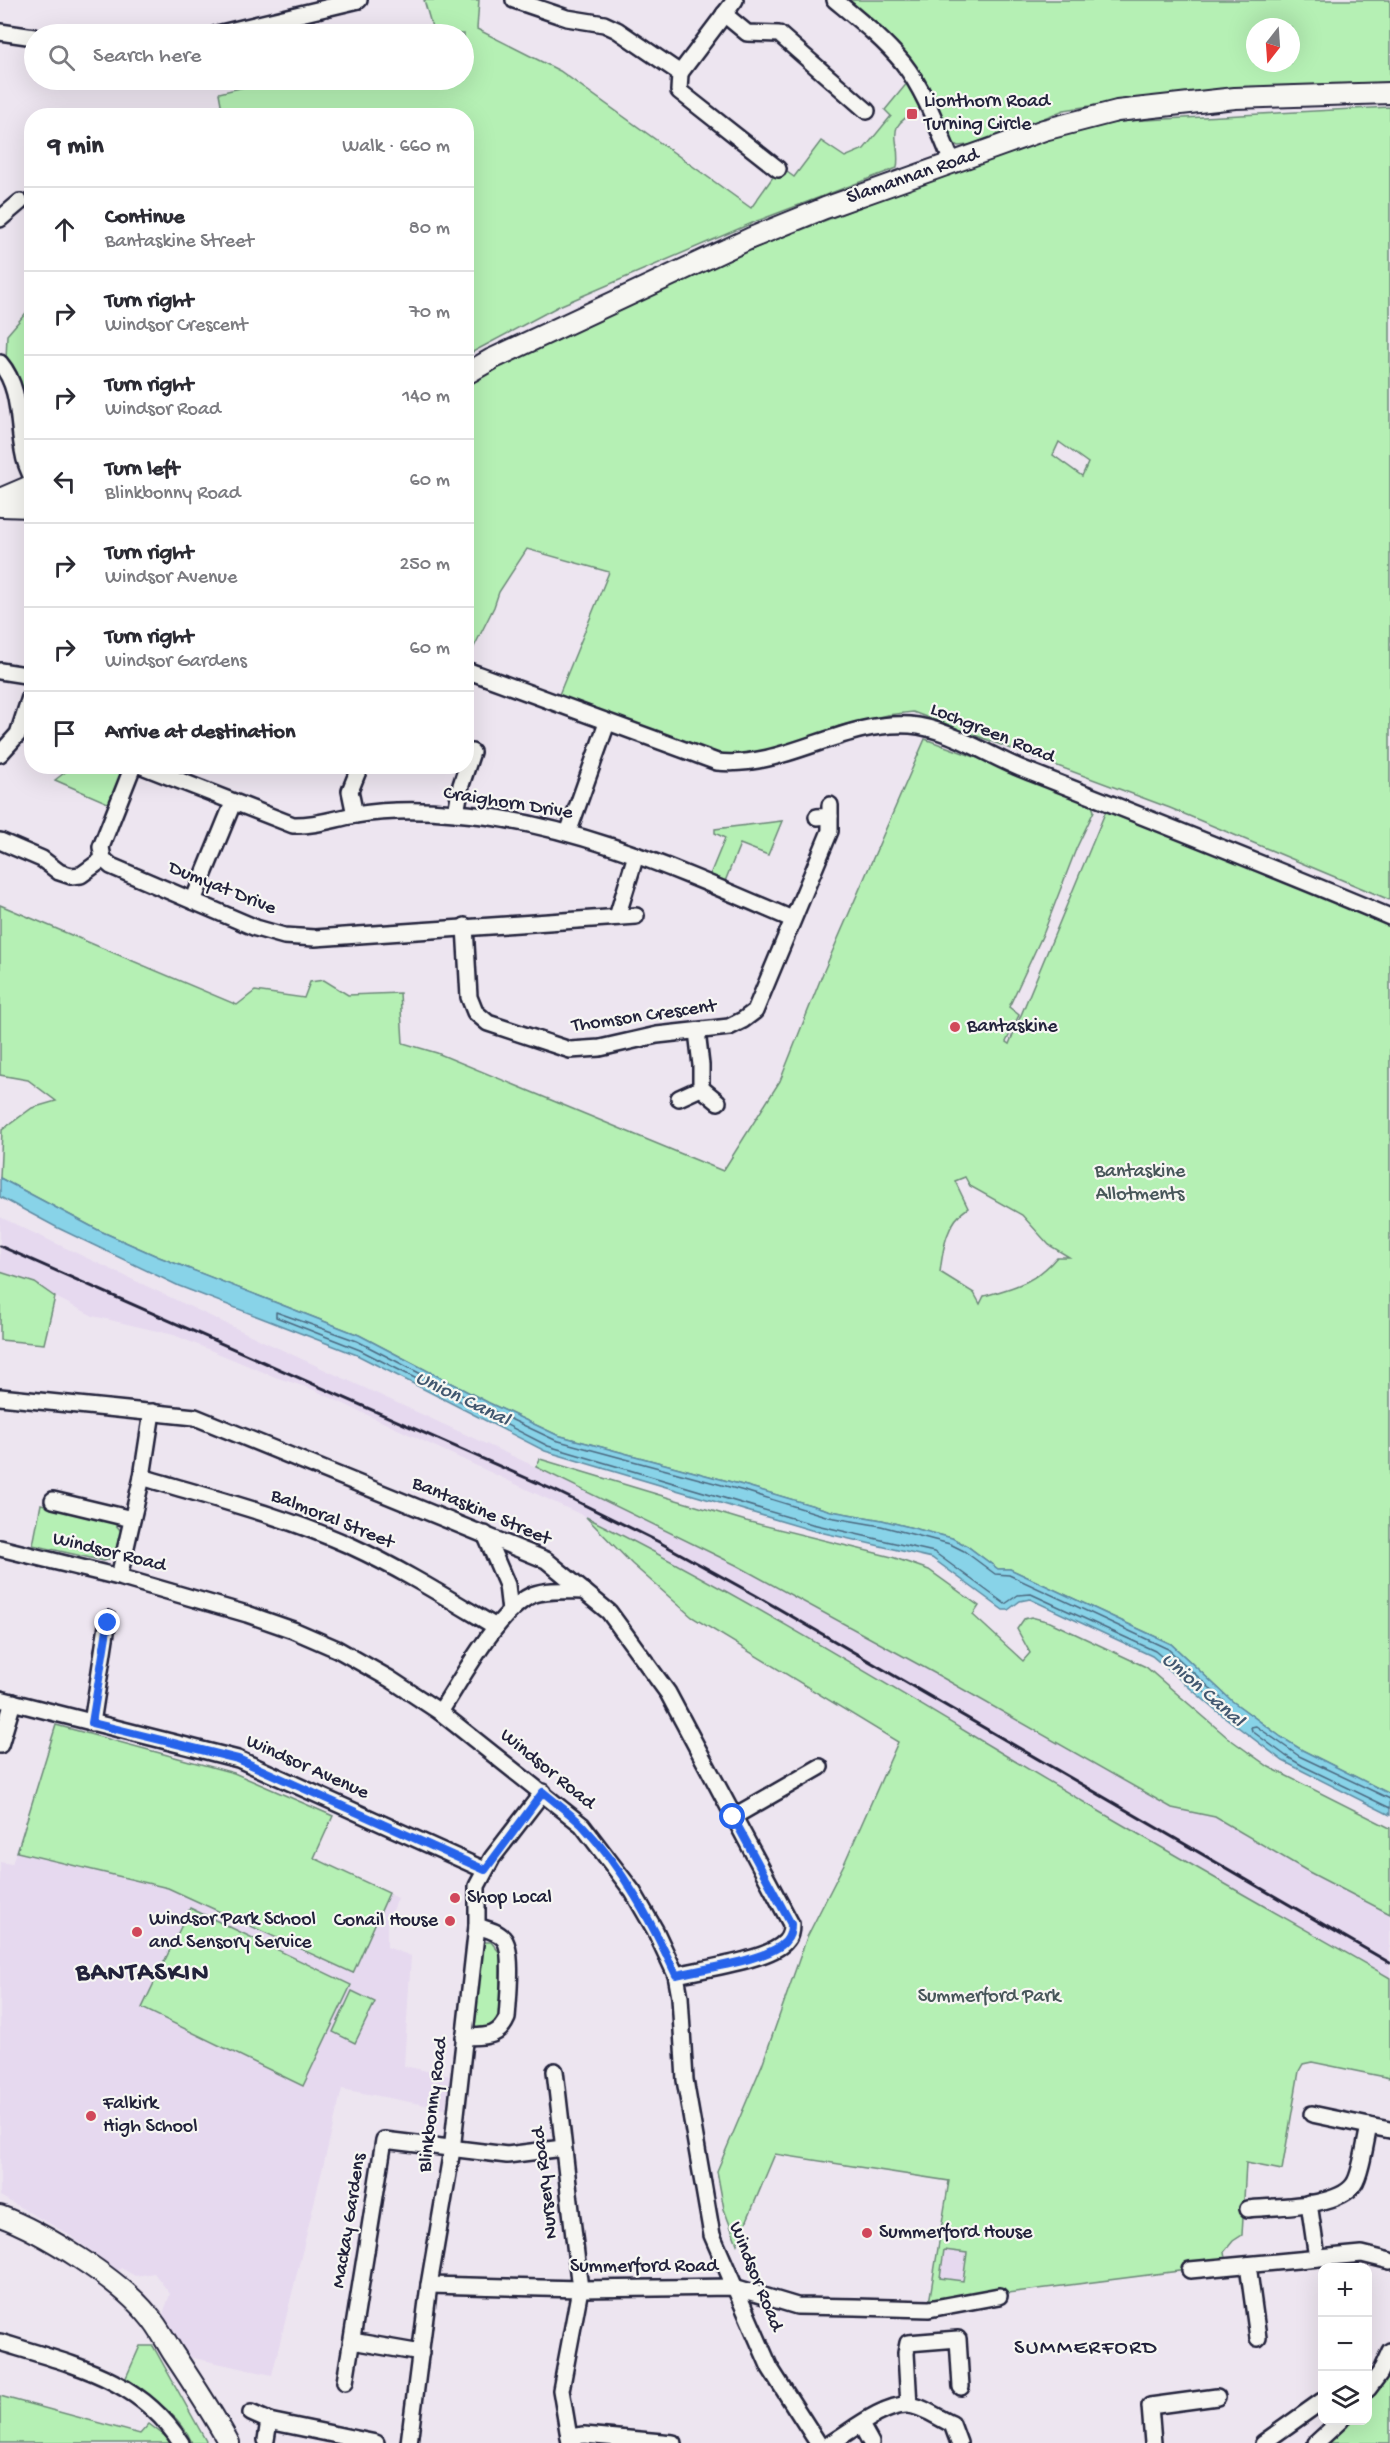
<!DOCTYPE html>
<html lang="en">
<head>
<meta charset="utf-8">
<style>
  :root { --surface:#fff; --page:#f2f2f3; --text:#2b2b33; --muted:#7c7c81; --line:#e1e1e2 }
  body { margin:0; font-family:"Gochi Hand",sans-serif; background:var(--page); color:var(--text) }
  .controls { position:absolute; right:18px; bottom:18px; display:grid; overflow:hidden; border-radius:12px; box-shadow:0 6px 24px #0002 }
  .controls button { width:54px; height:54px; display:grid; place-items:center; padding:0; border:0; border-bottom:2px solid var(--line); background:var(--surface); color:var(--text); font:30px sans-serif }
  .compass { position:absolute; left:1246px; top:18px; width:54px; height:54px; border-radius:50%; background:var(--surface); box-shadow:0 6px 24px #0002; rotate:197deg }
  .stop { position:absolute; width:18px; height:18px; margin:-14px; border:4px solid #2563eb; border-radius:50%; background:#fff }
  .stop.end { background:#2563eb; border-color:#fff; box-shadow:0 2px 6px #0008 }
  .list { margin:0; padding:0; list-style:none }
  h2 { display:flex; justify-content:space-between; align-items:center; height:78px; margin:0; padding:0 24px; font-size:26px }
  h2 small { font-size:20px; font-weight:400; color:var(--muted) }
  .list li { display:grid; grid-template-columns:39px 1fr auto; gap:18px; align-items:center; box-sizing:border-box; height:84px; padding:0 24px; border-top:2px solid var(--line) }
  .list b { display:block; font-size:22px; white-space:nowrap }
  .list p { margin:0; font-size:20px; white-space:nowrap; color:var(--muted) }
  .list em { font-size:20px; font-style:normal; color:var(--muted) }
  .icon { flex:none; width:33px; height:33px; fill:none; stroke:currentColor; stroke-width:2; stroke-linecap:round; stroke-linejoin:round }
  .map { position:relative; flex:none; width:1390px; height:2443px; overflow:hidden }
  .search { position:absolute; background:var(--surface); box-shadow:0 6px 24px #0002; left:24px; top:24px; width:450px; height:66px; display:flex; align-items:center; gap:15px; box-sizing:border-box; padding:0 21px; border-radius:33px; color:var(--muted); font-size:22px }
  .panel { position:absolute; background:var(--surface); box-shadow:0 6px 24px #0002; left:24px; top:108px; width:450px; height:666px; border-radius:24px }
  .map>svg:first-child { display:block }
</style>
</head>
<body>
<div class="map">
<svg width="1390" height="2443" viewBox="0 0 1390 2443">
  <rect width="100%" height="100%" fill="#ede5f0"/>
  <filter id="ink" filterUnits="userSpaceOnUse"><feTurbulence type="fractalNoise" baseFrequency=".0167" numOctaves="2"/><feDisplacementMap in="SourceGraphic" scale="12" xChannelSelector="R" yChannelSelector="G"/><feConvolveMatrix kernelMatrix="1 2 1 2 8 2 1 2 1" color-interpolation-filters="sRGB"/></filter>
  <g filter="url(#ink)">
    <g fill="#e6d9ef">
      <path d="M0 1217 267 1343 536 1467 736 1565 936 1674 1172 1808 1215 1817 1309 1872 1390 1914V2039L1359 2010 692 1617 632 1564 586 1517 312 1389 275 1377 174 1335 93 1316 55 1297 35 1283 0 1272Z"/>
      <path d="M56 1725 234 1773 333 1816 314 1858 398 1898 387 1925V1947L411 1956 404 2066 450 2076 446 2109 342 2089 272 2375 189 2357 162 2317 170 2294 154 2273 135 2276 121 2268 118 2271 68 2234 0 2196V1862L12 1864Z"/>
      <path d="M944 2249 968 2253 963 2281 940 2278Z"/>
    </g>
    <g fill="#b5f0b4" stroke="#6c8978" stroke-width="1.5" fill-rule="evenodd">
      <path d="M424 0H479L477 29 560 71 751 208 780 167 794 177 821 141 845 157 864 149 891 116 885 110 908 82 920 105 918 111C881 128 902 138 897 168L757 221 559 306 467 355 466 248 470 181 467 180 466 116 223 115 219 93 274 80H464V34H434Z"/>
      <path d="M846 0H1390V85L1148 97 1064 110 979 144 958 146 951 141 940 113 915 65 872 21ZM1255 27H1291V63H1255Z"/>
      <path d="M1390 107V900L1170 808 913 712 887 715 839 726 793 746 762 756 718 757 558 697 609 572 527 549 499 592 494 607 467 661 466 385 503 363 735 256 1020 144 1083 128 1127 121ZM1059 442 1088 463 1082 476 1053 455Z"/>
      <path d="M31 307V456L6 361 7 335Z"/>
      <path d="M925 739 1049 784 1091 803 1094 811 1076 849 1044 932 1009 1007 1019 1015 1006 1042 1009 1044 1105 813 1115 808 1390 921V1794L1302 1750 1281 1737 1232 1701 1171 1644 1010 1569H998L967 1546 952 1538 882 1520 831 1511 750 1487 557 1435 489 1403 359 1335 159 1257 98 1230 0 1178 2 1130 32 1108 56 1101 28 1080 0 1075V905L237 1005 255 991 304 998 310 982 324 980 348 995 400 993 403 1043 437 1053 723 1171 780 1081 823 973ZM965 1177 970 1186 1022 1215 1049 1245 1069 1257H1057C1035 1283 1015 1287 984 1296L980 1304 974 1293 940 1272C943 1249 946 1222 968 1208L955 1181Z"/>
      <path d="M72 767H124L110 804 55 780Z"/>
      <path d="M782 821 768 855 740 844 724 884 709 877 725 838 715 833V829Z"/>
      <path d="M0 1272 35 1283 55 1297 44 1344 0 1340Z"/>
      <path d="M540 1459 746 1521 892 1557 929 1570 979 1606 973 1615 1023 1661 1030 1653 1017 1629 1024 1619 1031 1617 1050 1622 1146 1667 1227 1737 1269 1767 1390 1828V1914L1309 1872 1215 1817 1172 1808 936 1674 736 1565 536 1467Z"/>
      <path d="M41 1504 114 1523 121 1531C117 1543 117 1558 104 1561L33 1545Z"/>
      <path d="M586 1517C758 1603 921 1706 1087 1804 1187 1863 1289 1920 1390 1978V2078L1312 2062 1303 2064 1299 2071 1282 2170 1246 2163 1242 2235 1233 2241 1224 2252 1226 2265 929 2303 949 2181 775 2154 737 2244 724 2209 717 2171 762 2065 807 1937 844 1864 898 1742 692 1617 632 1564ZM944 2250 967 2253 963 2281 940 2278Z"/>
      <path d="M56 1725 234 1773 333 1816 314 1858 389 1893 353 1973 168 1888 17 1852Z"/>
      <path d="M190 1908 351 1985 303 2086 142 2008Z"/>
      <path d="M482 1942H491L500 1953V2018L492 2030 470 2032Z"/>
      <path d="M352 1991 375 2002 355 2043 333 2032Z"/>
      <path d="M140 2346H153L207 2443H192C182 2416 149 2396 125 2380Z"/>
      <path d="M1390 2366V2443H1325L1349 2421 1368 2420V2396Z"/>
      <path d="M0 2396 140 2434 149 2424 174 2443H0Z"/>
    </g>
    <path fill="#88d3e8" stroke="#5f8ca3" stroke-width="1.5" d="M0 1178 98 1230 159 1257 359 1335 489 1403 557 1435 750 1487 831 1511 882 1520 952 1538 967 1546 998 1569H1010L1171 1644 1232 1701 1281 1737 1302 1750 1390 1794V1815L1283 1761 1218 1712 1152 1656 1030 1599 1020 1601 1008 1610H1003L932 1558 811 1530 545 1451 357 1355 179 1286 58 1228 0 1197Z"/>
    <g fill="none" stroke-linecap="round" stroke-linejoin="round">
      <g stroke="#4b6980" stroke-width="1.5">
        <path d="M276 1312 357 1341 487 1408 555 1440 748 1492 829 1517 881 1526 950 1544 964 1551 995 1574 1009 1575 1168 1649 1225 1702V1705L1221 1706 1155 1651 1031 1594 1018 1595 1005 1604 934 1552 812 1524 548 1446 360 1350 276 1317Z"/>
        <path d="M1390 1799 1299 1756 1256 1726 1251 1727 1252 1731 1286 1756 1303 1766 1390 1808"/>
      </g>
      <g stroke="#22223b" stroke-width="20">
        <g id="minor">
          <path d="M514 0 567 18 604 24 617 30 680 73"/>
          <path d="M835 0C859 20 883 39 903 63 925 91 938 129 952 162"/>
          <path d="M724 14 747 33 779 34 867 111"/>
          <path d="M0 32 34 37"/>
          <path d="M217 34 359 0"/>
          <path d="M680 73 679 91 778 169"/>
          <path d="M680 73 735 0"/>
          <path d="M0 219 20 202"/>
          <path d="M0 363C22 389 17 424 24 455 25 463 29 470 32 478"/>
          <path d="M466 670 717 762C785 769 842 720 910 725 947 728 986 754 1020 768 1144 817 1267 865 1390 917"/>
          <path d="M0 671 32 676"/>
          <path d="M0 754 18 734 32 691"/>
          <path d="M133 766 101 847 103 859 111 866 256 928 284 936 315 938 636 916"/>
          <path d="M142 766 293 825C315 826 333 819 355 815 387 810 423 810 455 813 574 822 684 873 792 919"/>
          <path d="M456 813 461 785 472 752"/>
          <path d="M355 815 350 791 360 766"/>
          <path d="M817 817 830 816V805"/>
          <path d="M568 833 607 723"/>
          <path d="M0 841 42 859 59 872 71 876 81 875 103 859"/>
          <path d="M193 901 233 803"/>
          <path d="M617 917 636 855"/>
          <path d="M465 926 469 997 475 1012 488 1023 570 1050 600 1048 657 1035 729 1027 743 1020 755 1011 830 831V816"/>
          <path d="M697 1031 701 1065V1088"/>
          <path d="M679 1098 701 1088 718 1102"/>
          <path d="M0 1397 195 1417 546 1560 609 1612 668 1693 791 1924C791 1932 790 1937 785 1942 769 1960 701 1969 676 1975"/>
          <path d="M142 1477C212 1498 284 1516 351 1546 401 1569 449 1599 496 1627"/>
          <path d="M53 1500 132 1519"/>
          <path d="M485 1534 507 1585 510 1611"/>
          <path d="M0 1548 119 1577 247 1614 293 1630 337 1649 390 1679 440 1712 582 1825 633 1892 655 1930 676 1975 680 1997 685 2080 712 2235 770 2368 818 2443"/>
          <path d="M119 1577 142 1477 152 1412"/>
          <path d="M0 1699 238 1759 485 1870"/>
          <path d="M440 1712C461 1680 498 1610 532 1595 547 1589 568 1591 584 1591"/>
          <path d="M92 1723 108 1619"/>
          <path d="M0 1745 13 1702"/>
          <path d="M733 1817 820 1767"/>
          <path d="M464 2037C484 2036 498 2039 507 2018 508 2001 514 1949 503 1938 497 1931 485 1929 477 1926"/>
          <path d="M555 2071 580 2289 561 2390 570 2443"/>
          <path d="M1312 2114 1369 2126"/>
          <path d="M1309 2203 1317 2258"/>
          <path d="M1248 2209C1274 2206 1338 2208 1354 2184 1361 2174 1366 2139 1369 2126L1390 2130"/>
          <path d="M1248 2265 1258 2338"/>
          <path d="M1190 2270 1362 2254 1390 2261"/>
          <path d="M429 2285 580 2289 734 2287 797 2306 855 2307 929 2309 999 2296"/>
          <path d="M352 2341 421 2353"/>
          <path d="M0 2342C69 2364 140 2377 181 2443"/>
          <path d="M345 2382 384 2140 507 2155 563 2148"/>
          <path d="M1368 2389 1380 2373 1390 2351"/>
          <path d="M909 2405 906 2353 908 2343 958 2339 961 2387"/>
          <path d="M251 2413 269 2421 376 2443"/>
          <path d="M861 2425 871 2443"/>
          <path d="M569 2437 584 2435 673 2443"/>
          <path d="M266 2440 269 2421"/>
          <path d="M409 2443 429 2285 452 2150 477 1926V1886L492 1858 543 1792"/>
          <path d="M831 2443C851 2431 884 2404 908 2405 923 2406 938 2418 952 2424L959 2443"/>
          <path d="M1153 2443 1150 2406 1217 2397"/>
          <path d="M1263 2443 1322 2401"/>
          <path d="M1316 2443 1341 2420"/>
        </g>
      </g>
      <g stroke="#22223b" stroke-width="24">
        <g id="major">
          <path d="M466 374 492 359 751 238 825 208 1044 130 1117 111 1235 98 1390 93"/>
          <path d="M0 499 28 487"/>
          <path d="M0 506 32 507"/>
          <path d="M0 2216C43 2232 119 2279 148 2315 158 2326 165 2340 173 2353 193 2383 212 2412 229 2443"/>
        </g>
      </g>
      <use href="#minor" stroke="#f6f6f2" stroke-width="15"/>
      <use href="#major" stroke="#f6f6f2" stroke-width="20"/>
      <path stroke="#22223b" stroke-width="3" d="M0 1246 556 1491 659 1542 755 1595 1390 1963"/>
    </g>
  </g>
  <g fill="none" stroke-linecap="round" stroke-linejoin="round" filter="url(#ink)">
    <path stroke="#2563eb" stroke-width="8" d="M108 1623 92 1723 238 1759 485 1870 543 1792C556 1803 570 1813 582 1825 623 1868 651 1921 676 1975 701 1969 769 1960 785 1942 790 1937 791 1932 791 1924L733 1817"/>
  </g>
  <g fill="#d1495b" stroke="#f6f6f2" stroke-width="2">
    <rect x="906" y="108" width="12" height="12" rx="3"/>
    <circle cx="955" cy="1027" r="6"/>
    <circle cx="455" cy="1898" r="6"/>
    <circle cx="450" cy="1921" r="6"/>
    <circle cx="137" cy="1932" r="6"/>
    <circle cx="91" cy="2116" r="6"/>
    <circle cx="867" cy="2233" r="6"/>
  </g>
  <g text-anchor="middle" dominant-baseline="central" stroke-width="4.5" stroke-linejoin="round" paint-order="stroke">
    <g font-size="20" fill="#22223b" stroke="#f6f6f2" text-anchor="start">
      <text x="924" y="102">Lionthorn Road<tspan x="924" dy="23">Turning Circle</tspan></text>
      <text x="967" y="1027">Bantaskine</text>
      <text x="467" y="1898">Shop Local</text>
      <text x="149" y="1920">Windsor Park School<tspan x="149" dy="23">and Sensory Service</tspan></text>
      <text x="438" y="1921" text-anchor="end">Conail House</text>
      <text x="103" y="2104">Falkirk<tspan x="103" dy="23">High School</tspan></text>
      <text x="879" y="2233">Summerford House</text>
    </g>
    <g font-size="20" fill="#22223b" stroke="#f6f6f2">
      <text transform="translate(913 177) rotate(-19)">Slamannan Road</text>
      <text transform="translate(992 734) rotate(22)">Lochgreen Road</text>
      <text transform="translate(508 804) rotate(9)">Craighorn Drive</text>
      <text transform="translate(222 889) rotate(22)">Dumyat Drive</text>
      <text transform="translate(644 1017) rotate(-8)">Thomson Crescent</text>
      <text transform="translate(481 1512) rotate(23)">Bantaskine Street</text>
      <text transform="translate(332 1520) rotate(22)">Balmoral Street</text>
      <text transform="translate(109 1553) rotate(14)">Windsor Road</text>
      <text transform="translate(307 1768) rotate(24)">Windsor Avenue</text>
      <text transform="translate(547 1770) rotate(39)">Windsor Road</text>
      <text transform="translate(434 2105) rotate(-83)">Blinkbonny Road</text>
      <text transform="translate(546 2183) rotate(-97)">Nursery Road</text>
      <text transform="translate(350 2221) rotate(-81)">Mackay Gardens</text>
      <text x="644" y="2267">Summerford Road</text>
      <text transform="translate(755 2277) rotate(68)">Windsor Road</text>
    </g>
    <g font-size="20" fill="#475659" stroke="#f6f6f2">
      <text x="1140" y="1172">Bantaskine<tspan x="1140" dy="23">Allotments</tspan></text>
      <text x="989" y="1997">Summerford Park</text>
    </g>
    <g font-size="21" font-style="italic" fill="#41576f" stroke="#f6f6f2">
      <text transform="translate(462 1400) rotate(26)">Union Canal</text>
      <text transform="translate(1202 1691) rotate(41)">Union Canal</text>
    </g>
    <g font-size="22" letter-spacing="1.5" fill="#22223b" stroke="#f6f6f2">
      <text x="1086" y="2349">SUMMERFORD</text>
    </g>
    <g font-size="26" font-weight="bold" letter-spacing="1.5" fill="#22223b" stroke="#f6f6f2">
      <text x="143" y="1974">BANTASKIN</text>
    </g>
  </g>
</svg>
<div class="controls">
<button>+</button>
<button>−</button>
<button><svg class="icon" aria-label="layers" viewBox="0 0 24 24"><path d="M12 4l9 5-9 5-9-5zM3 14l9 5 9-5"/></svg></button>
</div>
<svg class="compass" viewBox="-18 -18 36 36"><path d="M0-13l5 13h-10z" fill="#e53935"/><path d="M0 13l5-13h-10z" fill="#7c7c81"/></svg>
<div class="stop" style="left:733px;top:1817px"></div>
<div class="stop end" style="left:108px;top:1623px"></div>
<div class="search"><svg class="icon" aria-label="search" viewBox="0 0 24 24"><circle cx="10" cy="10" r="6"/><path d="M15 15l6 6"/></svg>Search here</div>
<section class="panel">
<h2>9 min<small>Walk · 660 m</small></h2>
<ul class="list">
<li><svg class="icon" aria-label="ahead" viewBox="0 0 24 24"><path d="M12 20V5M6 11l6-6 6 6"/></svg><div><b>Continue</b><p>Bantaskine Street</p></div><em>80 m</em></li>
<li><svg class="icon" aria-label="right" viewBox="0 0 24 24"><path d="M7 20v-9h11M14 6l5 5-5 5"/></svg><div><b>Turn right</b><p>Windsor Crescent</p></div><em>70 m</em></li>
<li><svg class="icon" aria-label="right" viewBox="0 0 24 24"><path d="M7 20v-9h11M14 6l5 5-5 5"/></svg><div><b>Turn right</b><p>Windsor Road</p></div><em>140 m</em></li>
<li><svg class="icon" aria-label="left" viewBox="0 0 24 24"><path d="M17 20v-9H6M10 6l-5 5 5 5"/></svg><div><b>Turn left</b><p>Blinkbonny Road</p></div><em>60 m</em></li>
<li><svg class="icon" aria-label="right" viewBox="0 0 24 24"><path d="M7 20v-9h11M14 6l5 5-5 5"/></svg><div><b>Turn right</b><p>Windsor Avenue</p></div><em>250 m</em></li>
<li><svg class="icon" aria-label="right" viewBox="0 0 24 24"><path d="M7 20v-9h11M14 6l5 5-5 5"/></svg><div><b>Turn right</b><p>Windsor Gardens</p></div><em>60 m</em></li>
<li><svg class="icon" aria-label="arrive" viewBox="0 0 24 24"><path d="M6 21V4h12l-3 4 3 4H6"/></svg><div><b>Arrive at destination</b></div></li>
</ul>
</section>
</div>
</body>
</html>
